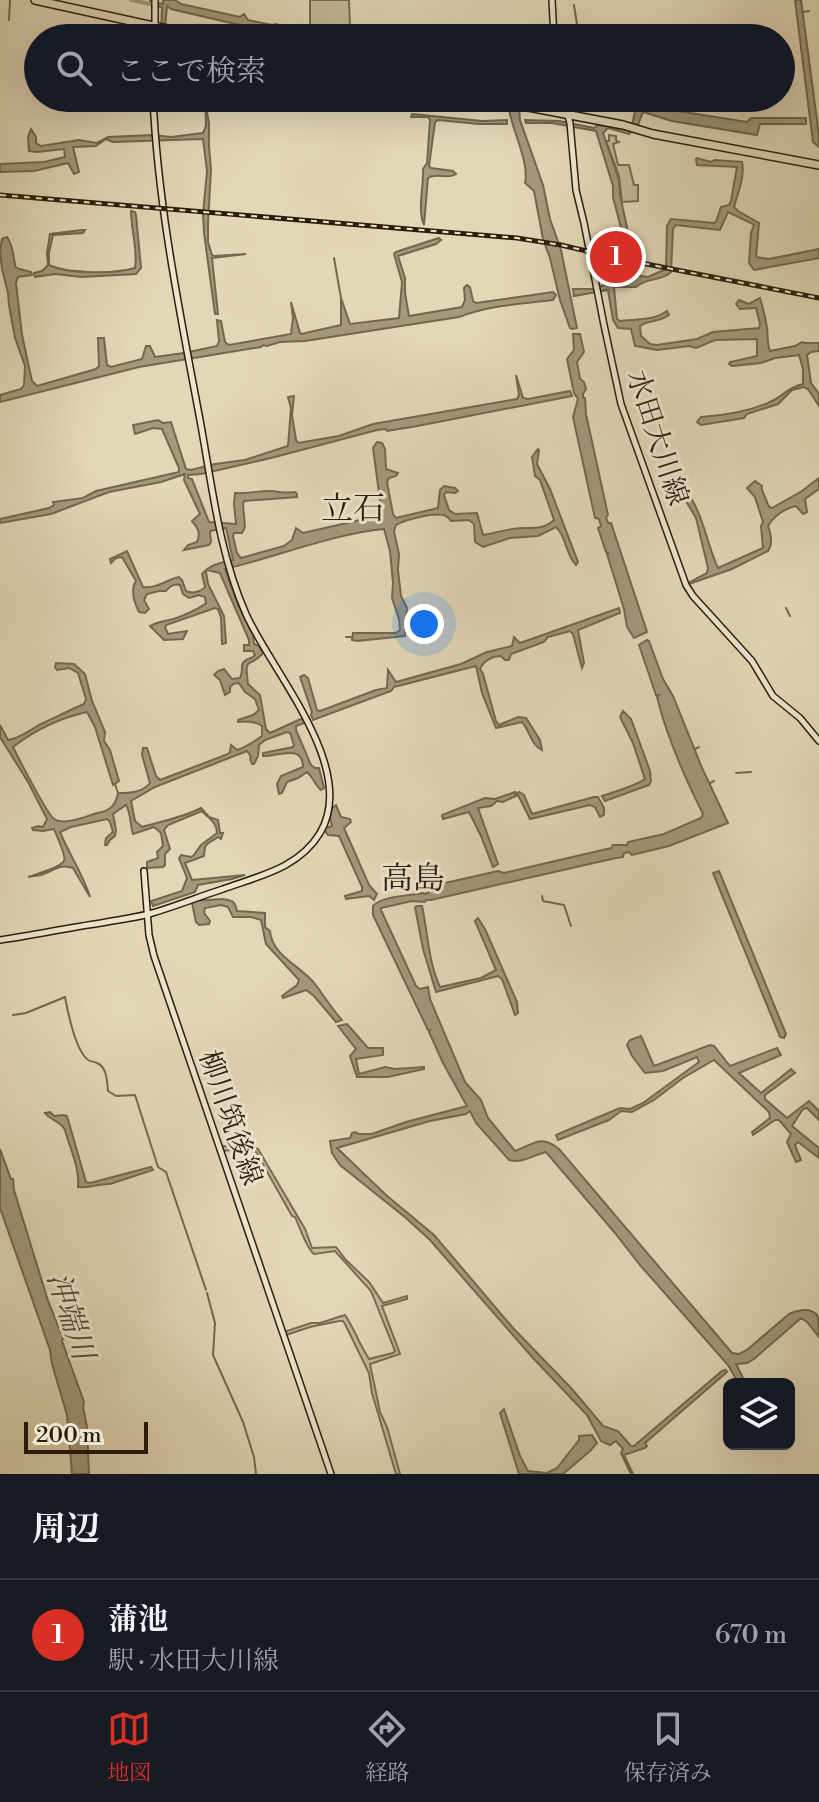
<!DOCTYPE html>
<html lang="ja">
<head>
<meta charset="utf-8">
<style>
  :root { --surface:#171b24; --page:#20242c; --text:#f1f3f6; --muted:#9ea1a6; --line:#363941; --accent:#d93025 }
  body { margin:0; font-family:"Libre Bodoni","Noto Serif JP",serif; background:var(--page); color:var(--text) }
  .controls { position:absolute; right:24px; bottom:24px; display:grid; overflow:hidden; border-radius:12px; box-shadow:0 8px 32px #0002 }
  .controls button { width:72px; height:72px; display:grid; place-items:center; padding:0; border:0; border-bottom:2px solid var(--line); background:var(--surface); color:var(--text); font:40px sans-serif }
  .scale { position:absolute; left:24px; bottom:20px; width:124px; box-sizing:border-box; padding-left:8px; border:4px solid #2c1e0b; border-top:0; font-size:22px; line-height:28px; white-space:nowrap; color:#2c1e0b; -webkit-text-stroke:6px #ece5d0; paint-order:stroke }
  .you { position:absolute; left:424px; top:624px; width:28px; height:28px; margin:-20px; border:6px solid #fff; border-radius:50%; background:#1a73e8; box-shadow:0 0 0 12px #1a73e833 }
  .badge { display:grid; place-items:center; width:52px; height:52px; border-radius:50%; background:var(--accent); color:#fff; font-size:26px; font-weight:700 }
  .pin { position:absolute; translate:-50% -50%; border:4px solid #fff; box-shadow:0 2px 8px #0006 }
  .list { margin:0; padding:0; list-style:none }
  h2 { display:flex; justify-content:space-between; align-items:center; height:104px; margin:0; padding:0 32px; font-size:34px }
  h2 small { font-size:26px; font-weight:400; color:var(--muted) }
  .list li { display:grid; grid-template-columns:52px 1fr auto; gap:24px; align-items:center; box-sizing:border-box; height:112px; padding:0 32px; border-top:2px solid var(--line) }
  .list b { display:block; font-size:30px; white-space:nowrap }
  .list p { margin:0; font-size:26px; white-space:nowrap; color:var(--muted) }
  .list em { font-size:26px; font-style:normal; color:var(--muted) }
  .icon { flex:none; width:44px; height:44px; fill:none; stroke:currentColor; stroke-width:2; stroke-linecap:round; stroke-linejoin:round }
  .map { position:relative; flex:none; width:819px; height:1474px; overflow:hidden }
  .search { position:absolute; background:var(--surface); box-shadow:0 8px 32px #0002; left:24px; right:24px; top:24px; height:88px; display:flex; align-items:center; gap:20px; box-sizing:border-box; padding:0 28px; border-radius:44px; color:var(--muted); font-size:30px }
  .sheet { height:216px; background:var(--surface) }
  nav { display:flex; justify-content:space-around; align-items:center; box-sizing:border-box; height:112px; border-top:2px solid var(--line); background:var(--surface); font-size:22px; color:var(--muted) }
  nav a { display:grid; justify-items:center; gap:4px }
  nav .on { color:var(--accent) }
  .map>svg:first-child { display:block }
</style>
</head>
<body>
<div class="map">
<svg width="819" height="1474" viewBox="0 0 819 1474">
  <rect width="100%" height="100%" fill="#e2d7b7"/>
  <filter id="stains"><feTurbulence type="fractalNoise" baseFrequency=".0025" numOctaves="4"/><feColorMatrix values="0 0 0 0 .2 0 0 0 0 .09 0 0 0 0 .02 0 0 0 .5 -.17"/></filter>
  <radialGradient id="worn" r=".72"><stop offset=".6" stop-color="#630" stop-opacity="0"/><stop offset="1" stop-color="#630" stop-opacity=".3"/></radialGradient>
  <g fill="#c3b89a" stroke="#786b52" stroke-width="2">
    <path d="M310 0H349L350 26C340 33 320 30 310 24Z"/>
    <path d="M609 135 616 136V140L619 142 613 144 618 165H629L634 185H638V201L622 202 619 176 606 141H609Z"/>
    <path d="M222 1146 253 1147 258 1149 305 1229 312 1248 336 1247 346 1260 369 1282 383 1303 407 1296V1299L382 1306 400 1354 370 1364 380 1412 387 1427 400 1474H396L372 1393 369 1373 345 1324 343 1321H339L310 1327 286 1335 284 1332 311 1323H320L345 1315C355 1330 359 1344 369 1359L393 1353 395 1351 371 1291 335 1251 314 1254C306 1248 300 1227 295 1217L292 1216 256 1152 239 1149 224 1151Z"/>
  </g>
  <g fill="#a4987d" stroke="#74674f" stroke-width="2">
    <path d="M163 0H175L181 4 240 17 244 14 248 20 272 25 276 24 311 35 312 32 342 38H295L171 9 167 6 164 38H161L162 7 150 5V1L163 4Z"/>
    <path d="M795 0H801L819 135V147L813 142Z"/>
    <path d="M205 98H207L206 107 209 123V146L211 169 208 224V242L212 255 214 256 246 254 212 258 218 314H215L204 233 203 214 207 171 203 139 113 142 106 139 96 146 73 147 79 172 74 174 68 163 34 171 0 172V164L44 162 65 157 64 149 37 152 29 151 28 137 31 129 36 137V143L41 146 79 140 97 143 108 137 153 135 171 137 203 133 206 126Z"/>
    <path d="M507 98H518L520 120 543 185 550 219 561 250 577 328 572 329 570 328 560 300 550 258 543 239 534 191 525 183C530 160 509 126 507 98Z"/>
    <path d="M595 98H614L665 109 747 122 751 118H806V124H760L757 135 672 121 643 112 638 125 629 134 608 128 603 133 619 180 620 195 633 255V263L640 276 648 277 666 269 667 226 671 219 714 223 716 222 721 207 729 205 731 201 737 167 697 165 696 159 697 158 711 162 715 160 742 162C745 177 738 192 734 207L738 211 759 223 756 257 769 259 819 249V258L754 270 749 263 751 233 754 225 751 223 728 212 720 230 676 225 673 229 671 272C661 282 646 277 636 287H614L617 319 620 321C636 319 653 321 667 311L669 315C660 322 648 320 640 326L641 336 650 344 657 345 697 339 713 332 759 328 760 324 756 308 740 309 736 304 739 300 749 304 760 298C762 305 765 315 766 323 769 333 766 342 770 351L795 346 802 342 805 343H819V351L811 352 807 355 811 383 819 394V406L808 389 804 387 792 390 778 404 747 414 744 418 701 425 697 422 701 417C725 415 748 412 770 402 784 396 786 388 803 384V369L799 355 775 358 761 363 732 366 729 364 730 362 757 356V339L715 340 696 348 689 346 657 350 635 346 631 329 618 328 613 320 608 290 574 296 573 289H593L616 281 632 280 634 277 627 265 628 255 613 197V186L596 131 552 123H526L525 120 559 121 594 128 598 125 627 130 633 121 635 111Z"/>
    <path d="M412 114 482 121 507 120V124H479L438 120 435 122 429 166 431 168 453 171 456 174C448 180 437 172 428 178L424 225C417 209 424 187 423 169L427 163 430 120 428 117H411Z"/>
    <path d="M131 211 135 212 136 215 141 268 136 274 81 277 55 274 35 277 34 273 42 271 48 265 47 253 50 234 82 230H85L83 233 53 235 49 253V265C68 274 115 274 135 268 138 249 131 230 131 211Z"/>
    <path d="M7 237C15 249 12 256 16 268L31 272 32 275 18 277 16 283 22 335 32 381 37 386 96 369 99 366 98 338H104L107 365 111 367 142 359 146 346H150L155 357 184 353 217 346 219 341 217 320 221 321 225 342 229 345 291 334 293 318 291 302 300 333 301 334 341 325V298L350 324 399 318 402 282 394 254 396 252 439 238 441 240 436 244 398 256 405 278V293L409 316 462 307 465 300 464 288 467 285 470 287 473 301 476 303 553 292 556 295 553 300C521 304 490 305 459 317L305 341 280 342 267 346 263 345 261 347 139 367 0 402V395L21 389 24 385 25 366 15 338 9 305 8 293 2 269 0 251 2 239Z"/>
    <path d="M573 334H580L584 352 577 362 580 379 584 382 586 389 583 394V398H585L586 414 608 515 606 517 608 523H611L647 632 634 638 627 627 624 609 607 554 608 553 606 552 598 528 601 526 599 519 595 518 573 417 578 399 574 393 567 359 574 350Z"/>
    <path d="M516 375 523 398 528 399 570 391 572 396 412 427 387 431 386 429 377 430 271 458 201 474 188 475V478L192 479 209 522 236 524 234 504 235 493C247 494 257 491 269 491 280 491 282 494 295 492L297 494V497L244 501 243 504 245 527 242 533H234L233 536 237 553 241 558 284 546 292 540 296 528 303 533 382 515 373 448 377 442 382 443 385 449 386 469 398 473 396 476 389 478 387 482 393 514 396 518 438 508 440 490 444 486 455 488 458 491 455 493 446 492 444 495 449 510 455 514 477 513 483 535C496 533 510 528 523 528 536 528 544 529 554 520L540 480 535 476 532 457 538 449 539 450 537 464 550 489 578 562 576 565C565 554 567 537 556 527L538 536 510 538 483 547 475 542 474 524 469 520 451 521C450 519 448 517 446 516 436 511 405 520 396 525L394 531 399 554 398 570 401 596 407 608 405 636 357 641 352 640 353 633H396L400 630 399 619 392 598 393 583 390 551 384 529C332 534 277 557 225 569L238 605 253 635 254 644 259 646 263 653C249 670 244 653 248 684L260 695 266 729 270 733 303 718 304 723 296 726V730L311 765 315 768H319L324 788 321 790C315 785 313 777 307 772L298 778 287 782 282 793 279 794 277 784 281 776 303 767C303 743 276 757 263 756V753L293 747 294 745 290 733 287 732 265 740 259 745 258 756 254 764H252L250 759 251 757 247 751 155 787 131 801 135 821 142 827C162 821 182 818 201 808L209 817 218 820 220 833H223L221 839 218 837C207 845 205 841 204 856L185 863 192 880 245 875 232 879 198 885 195 892 153 906 151 901 182 891 187 878 179 858 181 855 191 857 194 855 201 845 217 833C217 822 208 818 202 811L168 825 164 830 170 849 165 854V865L163 867 147 868V862L158 858 157 852 163 846 161 833 154 827 133 834C130 824 131 813 126 805L113 814 116 830 115 836 110 840 107 845H105L106 838 113 832 110 822 107 819 71 827 60 832C69 854 83 874 90 897L73 868C60 863 54 871 41 875 37 876 32 876 28 877 33 875 60 868 64 861 67 856 56 835 54 829L43 831 33 830 32 828 38 826 43 827 47 819 28 782 0 737V725L8 740C22 738 31 729 43 723 56 717 70 710 84 704L86 699 78 673 69 668 57 670 55 667 56 663 74 664 85 674 92 701 105 732 104 741 110 750 119 781 113 785 95 727 87 712C60 718 35 730 13 747 19 759 47 814 54 819 65 826 86 816 97 813 109 811 116 806 118 793 129 793 142 793 150 783L142 755 143 748H147L156 776 160 780 228 754 230 752 231 745 237 750C244 748 255 741 262 736V726C255 721 247 721 238 722V720L253 715 259 710 255 699 245 692 239 683 233 684 230 687V692L225 695 220 680 214 675 218 671 224 669 232 679 240 678C246 665 235 664 253 657L255 655 253 651H244V645H249V640L220 573 207 570 206 572 208 584 224 616 226 643 222 644 221 618 218 609 215 608 166 625 165 627 168 634 187 631 183 639 164 640 150 626C157 622 161 622 169 620 177 619 201 608 206 603L205 597 199 595 189 598 183 594 180 585C174 583 169 587 166 591H159L147 594 144 600 149 609 145 613 139 612C134 602 130 590 136 581L122 557 116 558 111 563 110 559 127 551 143 587C156 589 166 580 179 577L182 580 186 591C192 594 201 592 205 587L202 574C211 564 220 563 233 560L226 528 210 531 211 542 209 545 184 550 188 545 197 542C201 533 198 528 192 521L200 514 184 480 185 474 161 482 109 492 51 514 0 523V519L49 508 54 505 53 502 83 498 96 491 179 472V468L162 429 153 428 135 434 133 425 158 420 163 423 171 422 185 466 186 469 191 470 215 464 245 460 288 446 291 408 288 397 294 396 292 415 296 440 298 443 339 436 373 424 517 399 519 395Z"/>
    <path d="M819 478V489L805 499 807 512 803 514 796 506C785 508 774 516 768 526 771 533 773 545 768 551L732 569 689 584 690 582 707 573 708 568 696 518 683 496 679 486C700 497 707 546 718 568L763 548 761 526 763 522 755 497 747 488 755 481 762 486V490L769 507 772 508 802 491Z"/>
    <path d="M619 608 620 613 578 630 584 663 582 668 573 634 570 631 548 637 544 642 511 654 509 660H505L501 656C493 656 484 660 480 669L483 674 496 721 499 725 518 717 526 718 540 740 542 750C531 745 530 731 522 722L496 728 482 693 476 666 394 687 391 691 313 720 311 715 312 712 300 677 304 675 308 678 317 710 320 711 376 690 387 688 388 670 396 682 461 664 487 652 512 646 514 637 520 643Z"/>
    <path d="M647 640 649 641 663 679 673 696 702 768 728 823 669 846 632 855 629 852 624 853 623 857 616 858 431 900H426L425 902 412 901 381 908V910L416 986 420 989 428 987 430 999 465 1082 481 1100 488 1118 515 1151C534 1144 541 1134 559 1149L732 1353 739 1354 747 1350 789 1314C797 1310 810 1307 817 1315 819 1319 819 1331 819 1337L807 1322 801 1318 754 1359 747 1363 736 1364 746 1384H739L728 1365 640 1265 615 1233 546 1152C534 1155 521 1164 509 1160L476 1123 470 1111 466 1114 430 1121 337 1148 386 1195 434 1235 513 1328 572 1389 603 1426 618 1431 631 1446H634L722 1371 726 1370 727 1372 645 1443 647 1446 645 1448 624 1455 633 1474H631L621 1453 623 1449 616 1441 610 1445 601 1441 587 1415 533 1358 430 1240 406 1218 340 1165 332 1153 330 1141 350 1138 352 1133 355 1132 359 1134H372L406 1122 467 1106 443 1063 429 1032 430 1030H428L373 915V906C382 896 408 896 423 893L424 894 428 893 436 885 498 871 504 873 611 848 613 845H627L628 842 664 834 701 818 703 814C684 776 667 738 657 697L659 695H656L639 645Z"/>
    <path d="M623 711 631 719 650 771 651 781 649 785 605 801 602 796C612 793 639 784 645 779L633 743 620 717Z"/>
    <path d="M515 792V794L519 792 524 795 532 814 594 797H598L604 808V815L600 817 595 807 590 805 530 819 518 795 503 802 497 801 491 806 478 808 498 864 493 867 481 836 469 812 443 819 442 815 485 798 495 799Z"/>
    <path d="M336 805 341 817 350 819 351 822 344 828 369 885 377 894 374 900 369 896 346 899 345 896 362 891V887L339 836 328 835 325 831 326 828 332 826 330 817 332 808Z"/>
    <path d="M719 871 786 1034 784 1038 780 1037 713 873Z"/>
    <path d="M222 899C232 900 235 901 237 911L265 913V927L270 931C272 956 301 966 315 984 324 996 332 1009 342 1020L336 1022 314 996 306 990 283 998 282 996 297 985 299 980 266 944 261 920 251 917H233L228 907 221 905 205 908 204 913 210 921 209 924 199 925 196 922 192 903 193 901Z"/>
    <path d="M417 906H422C428 933 428 961 440 987L481 978 496 970 475 921 478 918 485 929 517 1002 518 1013 515 1015 502 979 498 976 436 992 423 949 415 907Z"/>
    <path d="M347 1024 368 1048H383V1055L356 1059 359 1074 385 1067 395 1069 424 1067V1069L388 1077H357L350 1056 356 1049 338 1026Z"/>
    <path d="M641 1036 654 1066 710 1045 714 1046 730 1066 777 1048 781 1055 739 1073 761 1093 791 1069 795 1073 765 1095V1099L787 1118 809 1101 819 1111V1120L807 1108 803 1109 792 1126 819 1148V1158L798 1142 795 1145 801 1160 796 1162 787 1142 791 1134 779 1120H775L753 1135 752 1132 770 1118 769 1112 714 1060 683 1078 654 1100 632 1112 621 1111 609 1120 558 1140 556 1135 563 1132 620 1108 630 1109 643 1103 699 1062 697 1057 663 1071 645 1073 632 1056 627 1045 630 1040Z"/>
    <path d="M50 1112 54 1116 64 1115 67 1116 86 1182 90 1183 151 1167 153 1170 110 1184C99 1183 90 1189 78 1187 80 1168 70 1149 65 1130 61 1121 51 1121 45 1113Z"/>
    <path d="M0 1149 11 1179H13L14 1190 48 1301 63 1338 62 1341 84 1402 83 1407 87 1427 89 1474H72L67 1415 52 1364 50 1350 0 1208Z"/>
    <path d="M504 1409 520 1456 528 1471 547 1473 557 1468 579 1440V1436L592 1435 597 1443 590 1451 563 1474H519L500 1413Z"/>
  </g>
  <g fill="none" stroke-linecap="round" stroke-linejoin="round">
    <g stroke="#74674f" stroke-width="2">
      <path d="M574 5 577 24"/>
      <path d="M803 12 809 11"/>
      <path d="M9 20 10 0"/>
      <path d="M334 258 341 298"/>
      <path d="M786 608 790 616"/>
      <path d="M346 637H352"/>
      <path d="M695 749 699 747"/>
      <path d="M736 773 751 772"/>
      <path d="M710 783 714 781"/>
      <path d="M115 784 118 793"/>
      <path d="M542 896 543 901 564 905 571 926"/>
      <path d="M13 1015 26 1013 65 997C68 1013 75 1047 86 1058 90 1063 91 1060 97 1063 107 1067 107 1081 108 1091L116 1096 135 1095 158 1167 166 1172 206 1290"/>
      <path d="M207 1293 215 1323 213 1355 243 1422 254 1457 256 1474"/>
    </g>
    <path stroke="#a4987d" stroke-width="4" d="M131 0 155 5"/>
    <g stroke="#2c1e0b" stroke-width="8">
      <g id="secondary">
        <path d="M552 0 554 38"/>
        <path d="M155 38V0"/>
        <path d="M563 98 570 123 576 190 584 223 604 325 621 404 686 585 693 596 752 661 773 696 800 718 819 741"/>
        <path d="M144 871 149 935 154 956 331 1474"/>
        <path d="M0 940C34 935 67 928 101 923 117 920 133 918 149 914 174 907 198 897 223 889 259 876 299 868 320 833 359 768 271 671 246 614 219 553 212 485 200 420 180 313 158 207 153 98"/>
      </g>
    </g>
    <g stroke="#2c1e0b" stroke-width="10">
      <g id="primary">
        <path d="M35 0 208 38"/>
        <path d="M481 98 623 125 653 134 819 165"/>
      </g>
    </g>
    <use href="#secondary" stroke="#ece5d0" stroke-width="5"/>
    <use href="#primary" stroke="#e2d7b7" stroke-width="7"/>
    <g stroke="#2c1e0b" stroke-width="5">
      <path id="rail" d="M0 195 517 238 561 245 616 258 819 298"/>
    </g>
    <use href="#rail" stroke="#ece5d0" stroke-width="2" stroke-dasharray="6" stroke-linecap="butt"/>
  </g>
  <g text-anchor="middle" dominant-baseline="central" stroke-width="6" stroke-linejoin="round" paint-order="stroke">
    <g font-size="28" fill="#2c1e0b" stroke="#ece5d0">
      <text transform="translate(657 438) rotate(72)">水田大川線</text>
      <text transform="translate(230 1118) rotate(71)">柳川筑後線</text>
    </g>
    <g font-size="30" font-style="italic" fill="#564933" stroke="#ece5d0">
      <text transform="translate(70 1316) rotate(72)">沖端川</text>
    </g>
    <g font-size="32" fill="#2c1e0b" stroke="#ece5d0">
      <text x="353" y="509">立石</text>
      <text x="413" y="879">高島</text>
    </g>
  </g>
  <rect width="100%" height="100%" filter="url(#stains)"/>
  <rect width="100%" height="100%" fill="url(#worn)"/>
</svg>
<div class="controls">
<button><svg class="icon" aria-label="layers" viewBox="0 0 24 24"><path d="M12 4l9 5-9 5-9-5zM3 14l9 5 9-5"/></svg></button>
</div>
<div class="scale">200 m</div>
<div class="you"></div>
<div class="pin badge" style="left:616px;top:257px">1</div>
<div class="search"><svg class="icon" aria-label="search" viewBox="0 0 24 24"><circle cx="10" cy="10" r="6"/><path d="M15 15l6 6"/></svg>ここで検索</div>
</div>
<section class="sheet">
<h2>周辺<small></small></h2>
<ul class="list">
<li><span class="badge">1</span><div><b>蒲池</b><p>駅 · 水田大川線</p></div><em>670 m</em></li>
</ul>
</section>
<nav>
<a class="on"><svg class="icon" aria-label="map" viewBox="0 0 24 24"><path d="M3 6l6-2 6 2 6-2v14l-6 2-6-2-6 2zM9 4v14M15 6v14"/></svg>地図</a>
<a><svg class="icon" aria-label="directions" viewBox="0 0 24 24"><path d="M12 3l9 9-9 9-9-9zM9 14v-3h6M13 9l2 2-2 2"/></svg>経路</a>
<a><svg class="icon" aria-label="saved" viewBox="0 0 24 24"><path d="M7 4h10v16l-5-4-5 4z"/></svg>保存済み</a>
</nav>
</body>
</html>
